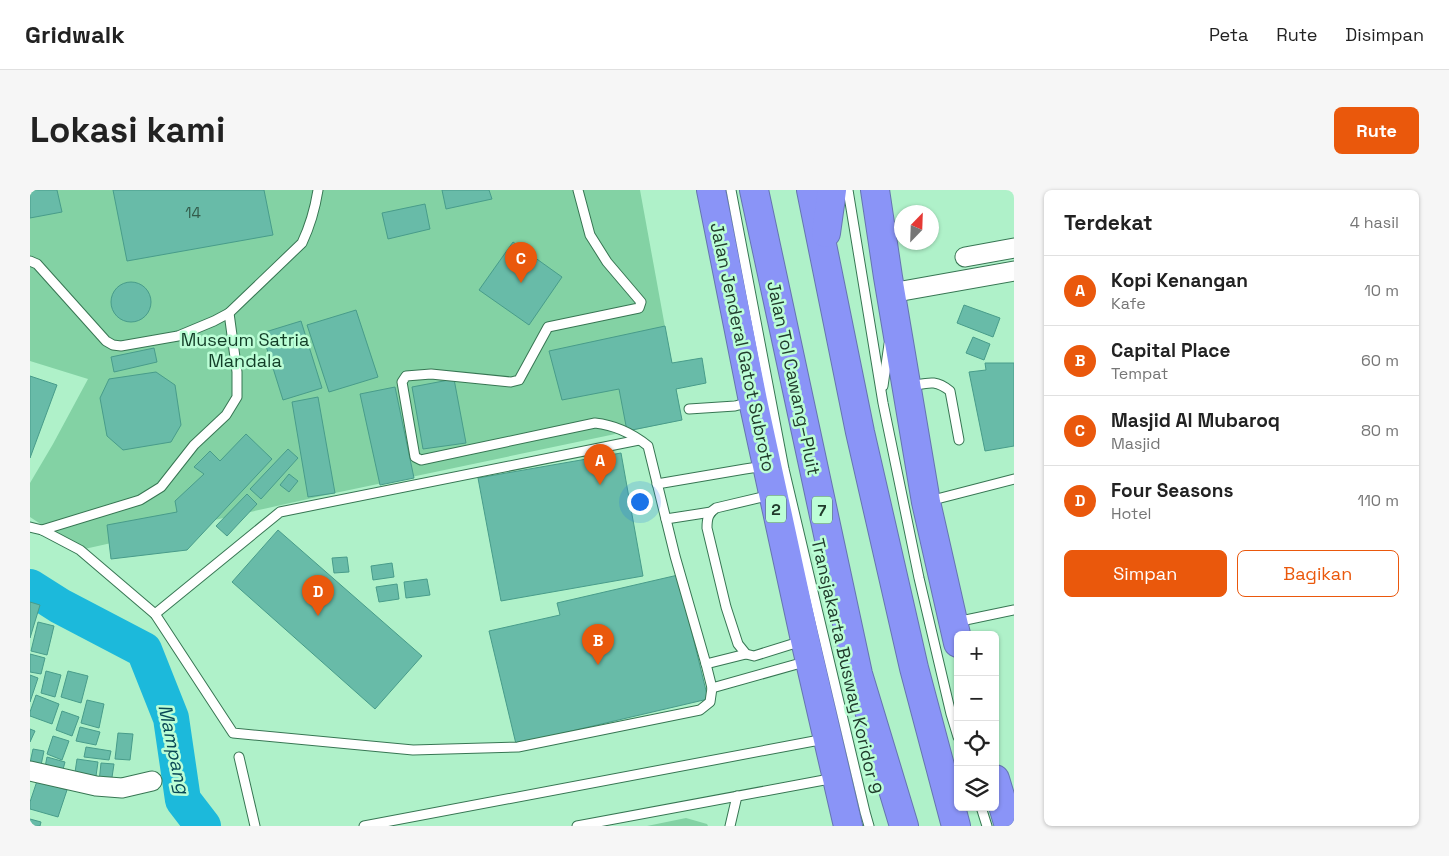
<!DOCTYPE html>
<html lang="id">
<head>
<meta charset="utf-8">
<style>
  :root { --surface:#fff; --page:#f6f6f6; --text:#222; --muted:#767676; --line:#e0e0e0; --accent:#ea580c }
  body { margin:0; font-family:"Space Grotesk",sans-serif; background:var(--page); color:var(--text) }
  .controls { position:absolute; right:15px; bottom:15px; display:grid; overflow:hidden; border-radius:8px; box-shadow:0 1px 4px #0004 }
  .controls button { width:45px; height:45px; display:grid; place-items:center; padding:0; border:0; border-bottom:1px solid var(--line); background:var(--surface); color:var(--text); font:25px sans-serif }
  .compass { position:absolute; left:864px; top:15px; width:45px; height:45px; border-radius:50%; background:var(--surface); box-shadow:0 1px 4px #0004; rotate:23deg }
  .you { position:absolute; left:609px; top:311px; width:18px; height:18px; margin:-12px; border:4px solid #fff; border-radius:50%; background:#1a73e8; box-shadow:0 0 0 8px #1a73e833 }
  .badge { display:grid; place-items:center; width:32px; height:32px; border-radius:50%; background:var(--accent); color:#fff; font-size:16px; font-weight:700 }
  .pin { position:absolute; translate:-50% -41px; filter:drop-shadow(0 1px 2px #0008) }
  .pin::after { content:''; position:absolute; top:26px; width:18px; height:15px; background:inherit; clip-path:polygon(0 0,100% 0,50% 100%) }
  .list { margin:0; padding:0; list-style:none }
  h2 { display:flex; justify-content:space-between; align-items:center; height:65px; margin:0; padding:0 20px; font-size:21px }
  h2 small { font-size:16px; font-weight:400; color:var(--muted) }
  .list li { display:grid; grid-template-columns:32px 1fr auto; gap:15px; align-items:center; box-sizing:border-box; height:70px; padding:0 20px; border-top:1px solid var(--line) }
  .list b { display:block; font-size:19px; white-space:nowrap }
  .list p { margin:0; font-size:16px; white-space:nowrap; color:var(--muted) }
  .list em { font-size:16px; font-style:normal; color:var(--muted) }
  .actions { display:flex; gap:10px; padding:15px 20px }
  .actions a { flex:1; padding:11px 0; border:1px solid var(--accent); border-radius:8px; text-align:center; font-size:18px; color:var(--accent) }
  .actions .main { background:var(--accent); color:#fff }
  .icon { flex:none; width:28px; height:28px; fill:none; stroke:currentColor; stroke-width:2; stroke-linecap:round; stroke-linejoin:round }
  .map { position:relative; flex:none; width:984px; height:636px; overflow:hidden; border-radius:8px }
  header { display:flex; align-items:center; gap:30px; box-sizing:border-box; height:70px; padding:0 25px; background:var(--surface); border-bottom:1px solid var(--line) }
  header strong { font-size:24px }
  nav { display:flex; gap:28px; margin-inline-start:auto; font-size:18px }
  .intro { display:flex; align-items:center; justify-content:space-between; box-sizing:border-box; height:120px; padding:0 30px }
  h1 { margin:0; font-size:35px }
  .button { padding:12px 22px; border-radius:8px; background:var(--accent); color:#fff; font-size:18px; font-weight:700 }
  main { display:flex; gap:30px; padding:0 30px }
  aside { flex:1; background:var(--surface); border-radius:8px; box-shadow:0 1px 4px #0004 }
  .map>svg:first-child { display:block }
</style>
</head>
<body>
<header>
<strong>Gridwalk</strong>
<nav><a>Peta</a><a>Rute</a><a>Disimpan</a></nav>
</header>
<div class="intro"><h1>Lokasi kami</h1><a class="button">Rute</a></div>
<main>
<div class="map">
<svg width="984" height="636" viewBox="0 0 984 636">
  <rect width="100%" height="100%" fill="#aff1c9"/>
  <g fill="#83d2a4">
    <path d="M0 0H610L652 230 305 303 50 360 0 327V293L23 254 58 189 0 171Z"/>
    <path d="M656 628 677 634 678 636H617Z"/>
  </g>
  <g fill="none" stroke-linecap="round" stroke-linejoin="round">
    <path stroke="#1cb9db" stroke-width="36" d="M0 397 30 416 114 460 141 528 153 610 173 636"/>
  </g>
  <g fill="#68bba8" stroke="#489c8a">
    <path d="M0 0H27L32 22 0 28Z"/>
    <path d="M83 0H234L243 45 97 71Z"/>
    <path d="M412 0H459L462 9 416 19Z"/>
    <path d="M395 14 400 39 358 49 352 23Z"/>
    <path d="M483 52 532 87 499 135 449 100Z"/>
    <circle cx="101" cy="112" r="20"/>
    <path d="M934 115 970 128 963 147 927 133Z"/>
    <path d="M326 120 348 187 299 202 277 135Z"/>
    <path d="M271 131 292 198 253 210 232 143Z"/>
    <path d="M635 136 642 173 672 168 676 193 646 199 652 230 597 241 589 199 532 210 519 161Z"/>
    <path d="M943 147 960 154 954 170 936 163Z"/>
    <path d="M124 158 127 172 84 182 81 167Z"/>
    <path d="M955 173H984V256L955 261 939 182 956 180Z"/>
    <path d="M126 182 145 195 151 235 141 252 93 260 77 246 70 208 79 189Z"/>
    <path d="M0 186 27 195 0 268Z"/>
    <path d="M424 189 436 253 393 259 382 197Z"/>
    <path d="M365 197 384 288 350 295 330 204Z"/>
    <path d="M288 207 305 303 278 307 262 212Z"/>
    <path d="M216 244 242 269 157 360 81 369 77 335 147 322 145 311 174 284 164 277 180 261 190 271Z"/>
    <path d="M258 259 268 268 231 309 220 299Z"/>
    <path d="M591 263 613 386 471 411 448 288Z"/>
    <path d="M259 284 268 291 259 302 250 295Z"/>
    <path d="M217 304 227 314 197 346 186 336Z"/>
    <path d="M248 340 392 466 345 519 202 392Z"/>
    <path d="M317 367 319 382 304 383 302 368Z"/>
    <path d="M362 373 364 387 343 390 341 376Z"/>
    <path d="M648 385 678 509 486 554 459 441 530 425 527 413Z"/>
    <path d="M397 389 400 405 376 408 374 392Z"/>
    <path d="M367 394 369 409 349 412 346 397Z"/>
    <path d="M0 412 10 415 0 448Z"/>
    <path d="M8 432 24 436 17 465 1 461Z"/>
    <path d="M0 464 15 468 11 484 0 482Z"/>
    <path d="M16 481 31 485 25 507 11 503Z"/>
    <path d="M38 481 58 486 51 513 31 507Z"/>
    <path d="M0 485 8 488 0 512Z"/>
    <path d="M6 505 29 514 22 534 0 526V522Z"/>
    <path d="M57 510 74 514 69 538 51 533Z"/>
    <path d="M32 521 49 527 42 546 26 540Z"/>
    <path d="M50 537 70 542 66 555 46 551Z"/>
    <path d="M0 539 5 541 0 552Z"/>
    <path d="M88 543 103 544 100 570 85 569Z"/>
    <path d="M23 546 39 551 32 570 17 564Z"/>
    <path d="M56 557 81 561 79 570 54 567Z"/>
    <path d="M3 559 14 561 10 580 0 573Z"/>
    <path d="M17 567 35 572 31 587 14 582Z"/>
    <path d="M47 569 68 572 65 593 44 589Z"/>
    <path d="M71 573 84 574 81 594 69 592Z"/>
    <path d="M7 591 37 600 28 627 0 619V612Z"/>
    <path d="M0 629 11 632 10 636H0Z"/>
  </g>
  <g fill="none" stroke-linecap="round" stroke-linejoin="round">
    <g stroke="#377653" stroke-width="11">
      <g id="lane">
        <path d="M548 0 560 45 577 72 611 112 609 118 518 137 489 190 481 192 401 184 376 186 372 192 385 267 391 270 565 233C584 235 603 244 618 256L645 366 676 474"/>
        <path d="M701 0 754 279 835 622 839 636"/>
        <path d="M818 0 853 213 889 388 921 524 928 547"/>
        <path d="M0 71 7 74 76 151 83 155 91 156 148 146 184 131 199 123 272 53C280 36 285 19 288 0"/>
        <path d="M853 196 859 154"/>
        <path d="M881 196C898 193 905 189 920 201L929 250"/>
        <path d="M659 219 705 216 720 212"/>
        <path d="M627 294 715 279 735 276"/>
        <path d="M741 305 686 318C678 323 677 329 677 338L696 417 708 454 716 464 724 466 772 451"/>
        <path d="M899 311 984 289"/>
        <path d="M636 329 681 322"/>
        <path d="M0 337 12 340 50 360 125 424 203 543 383 560 488 557 670 520 680 512 682 498 676 474 716 464"/>
        <path d="M12 340 110 310 131 297 164 255 196 225 207 207V182L199 123"/>
        <path d="M125 424 250 322 609 250"/>
        <path d="M926 432 984 420"/>
        <path d="M682 498 778 471"/>
        <path d="M209 567 225 636"/>
        <path d="M951 617 957 636"/>
        <path d="M334 636 795 549"/>
        <path d="M547 636 805 588"/>
        <path d="M700 636 707 606"/>
      </g>
    </g>
    <g stroke="#377653" stroke-width="21">
      <g id="street">
        <path d="M935 67 984 58"/>
        <path d="M861 103 984 81"/>
        <path d="M0 581 66 596 92 598 122 591"/>
      </g>
    </g>
    <g stroke="#6575b0" stroke-width="30">
      <g id="highway">
        <path d="M681 0 723 211 775 450 818 636"/>
        <path d="M724 0 828 484 874 636"/>
        <path d="M781 0 830 242 884 478 926 636"/>
        <path d="M845 0 858 87 896 312 928 453"/>
        <path d="M796 43 802 0"/>
        <path d="M965 589 979 636"/>
      </g>
    </g>
    <use href="#lane" stroke="#fff" stroke-width="9"/>
    <use href="#street" stroke="#fff" stroke-width="19"/>
    <use href="#highway" stroke="#8a94f7" stroke-width="28"/>
  </g>
  <g text-anchor="middle" dominant-baseline="central" stroke-width="5" stroke-linejoin="round" paint-order="stroke">
    <g font-size="15" fill="#335c4b">
      <text x="163" y="22">14</text>
    </g>
    <g fill="#bcfed6" stroke="#50765f" stroke-width="1">
      <rect x="736" y="305.5" width="20" height="27" rx="4"/>
      <rect x="782" y="306.5" width="20" height="27" rx="4"/>
    </g>
    <g font-size="16" font-weight="bold" fill="#213c2c">
      <text x="746" y="319">2</text>
      <text x="792" y="320">7</text>
    </g>
    <g font-size="18" fill="#123d27" stroke="#bcfed6">
      <text x="215" y="149">Museum Satria<tspan x="215" dy="21">Mandala</tspan></text>
    </g>
    <g font-size="18" fill="#213c2c" stroke="#bcfed6">
      <text transform="translate(713 157) rotate(78)">Jalan Jenderal Gatot Subroto</text>
      <text transform="translate(764 188) rotate(78)">Jalan Tol Cawang–Pluit</text>
      <text transform="translate(817 476) rotate(77)">Transjakarta Busway Koridor 9</text>
    </g>
    <g font-size="19" font-style="italic" fill="#084755" stroke="#bcfed6">
      <text transform="translate(144 559) rotate(78)">Mampang</text>
    </g>
  </g>
</svg>
<div class="controls">
<button>+</button>
<button>−</button>
<button><svg class="icon" aria-label="locate" viewBox="0 0 24 24"><circle cx="12" cy="12" r="6"/><path d="M12 2v4M12 18v4M2 12h4M18 12h4"/></svg></button>
<button><svg class="icon" aria-label="layers" viewBox="0 0 24 24"><path d="M12 4l9 5-9 5-9-5zM3 14l9 5 9-5"/></svg></button>
</div>
<svg class="compass" viewBox="-18 -18 36 36"><path d="M0-13l5 13h-10z" fill="#e53935"/><path d="M0 13l5-13h-10z" fill="#767676"/></svg>
<div class="you"></div>
<div class="pin badge" style="left:570px;top:295px">A</div>
<div class="pin badge" style="left:568px;top:475px">B</div>
<div class="pin badge" style="left:491px;top:93px">C</div>
<div class="pin badge" style="left:288px;top:426px">D</div>
</div>
<aside>
<h2>Terdekat<small>4 hasil</small></h2>
<ul class="list">
<li><span class="badge">A</span><div><b>Kopi Kenangan</b><p>Kafe</p></div><em>10 m</em></li>
<li><span class="badge">B</span><div><b>Capital Place</b><p>Tempat</p></div><em>60 m</em></li>
<li><span class="badge">C</span><div><b>Masjid Al Mubaroq</b><p>Masjid</p></div><em>80 m</em></li>
<li><span class="badge">D</span><div><b>Four Seasons</b><p>Hotel</p></div><em>110 m</em></li>
</ul>
<div class="actions"><a class="main">Simpan</a><a>Bagikan</a></div>
</aside>
</main>
</body>
</html>
